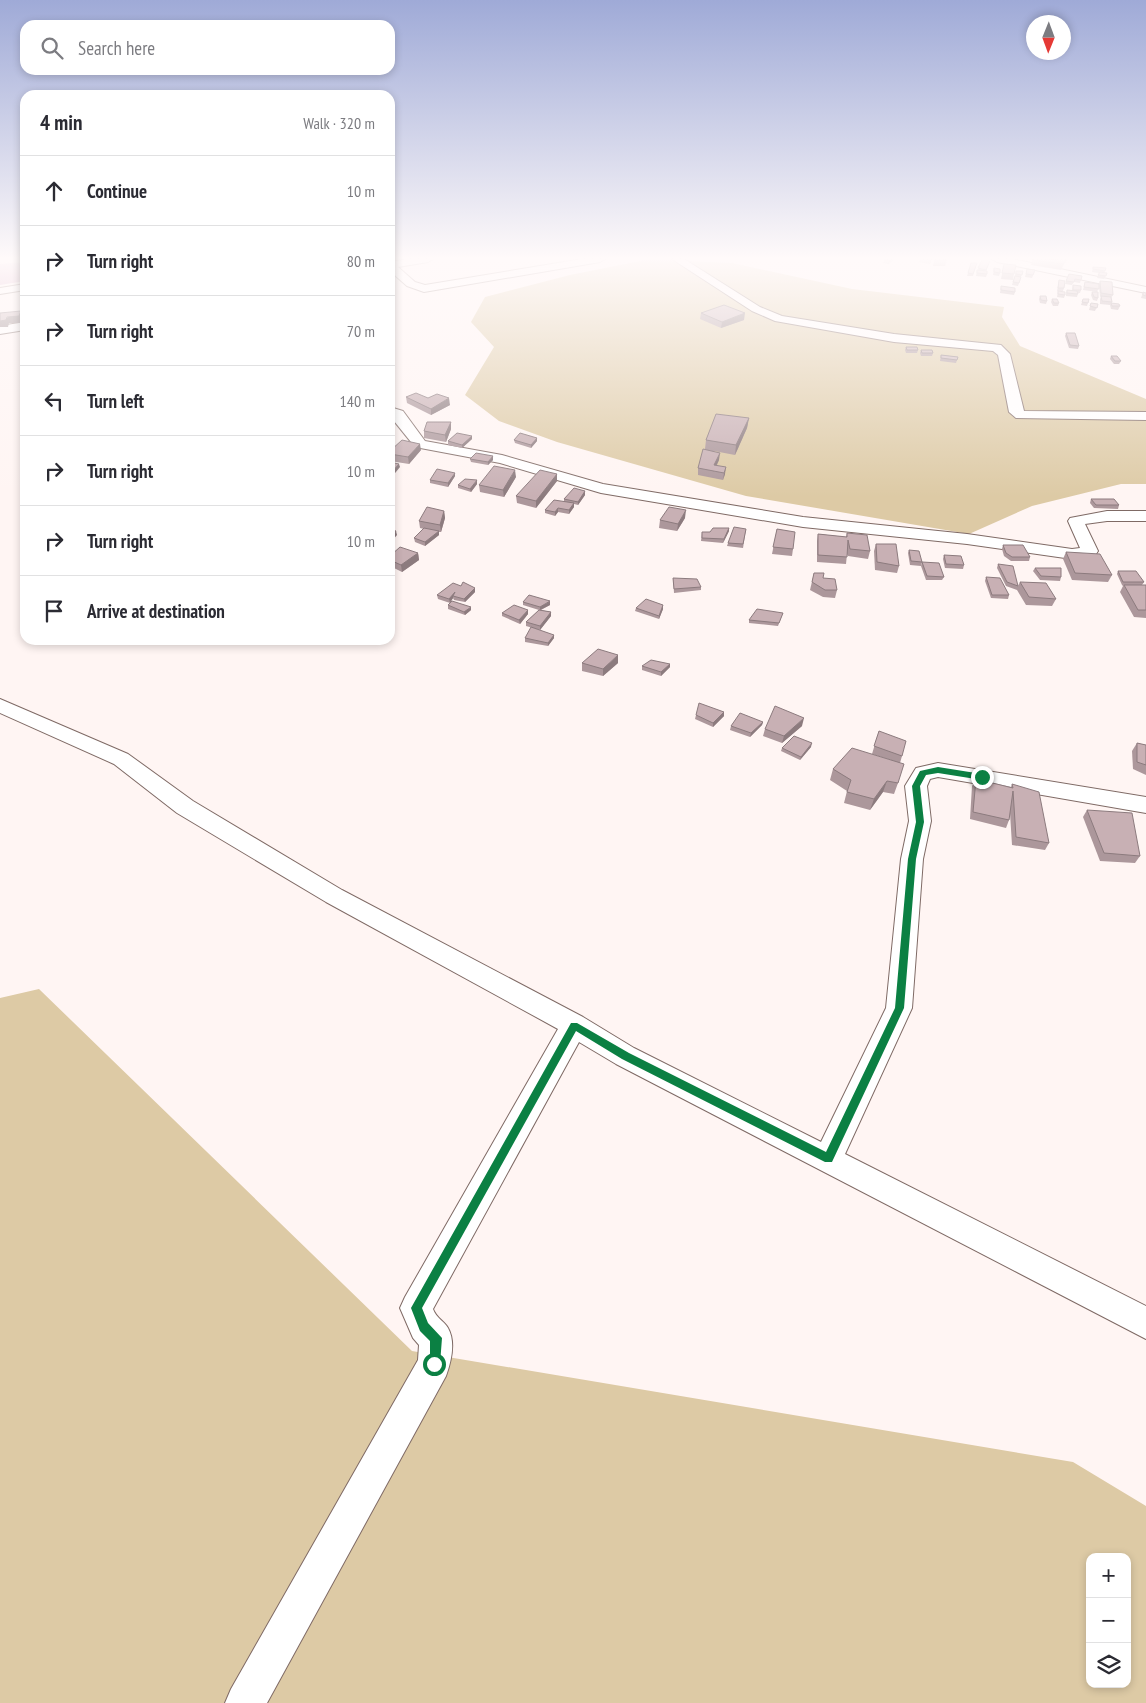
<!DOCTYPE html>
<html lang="en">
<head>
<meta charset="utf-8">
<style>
  :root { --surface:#fff; --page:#f7f7f7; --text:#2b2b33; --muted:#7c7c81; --line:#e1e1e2 }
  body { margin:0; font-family:"PT Sans Narrow",sans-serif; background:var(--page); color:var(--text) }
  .controls { position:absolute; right:15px; bottom:15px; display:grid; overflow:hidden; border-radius:10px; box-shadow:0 2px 8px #0003 }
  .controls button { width:45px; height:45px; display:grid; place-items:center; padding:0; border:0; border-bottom:1px solid var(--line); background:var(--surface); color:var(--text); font:25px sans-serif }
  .compass { position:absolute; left:1026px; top:15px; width:45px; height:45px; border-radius:50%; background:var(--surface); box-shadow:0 2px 8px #0003; rotate:181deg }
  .stop { position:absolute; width:15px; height:15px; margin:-11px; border:4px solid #0b8043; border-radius:50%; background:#fff }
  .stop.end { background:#0b8043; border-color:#fff; box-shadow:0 1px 5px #0008 }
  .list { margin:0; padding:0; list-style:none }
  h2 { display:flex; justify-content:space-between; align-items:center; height:65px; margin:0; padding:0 20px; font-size:21px }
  h2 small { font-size:16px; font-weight:400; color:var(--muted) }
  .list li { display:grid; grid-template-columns:32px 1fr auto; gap:15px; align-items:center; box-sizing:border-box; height:70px; padding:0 20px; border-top:1px solid var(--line) }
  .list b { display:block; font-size:19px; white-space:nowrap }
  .list em { font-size:16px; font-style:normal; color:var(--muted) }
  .icon { flex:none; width:28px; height:28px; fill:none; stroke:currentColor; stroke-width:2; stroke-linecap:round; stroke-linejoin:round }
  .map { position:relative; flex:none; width:1146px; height:1703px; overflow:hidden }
  .search { position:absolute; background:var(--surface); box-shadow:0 2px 8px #0003; left:20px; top:20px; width:375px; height:55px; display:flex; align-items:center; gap:12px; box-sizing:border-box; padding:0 18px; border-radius:15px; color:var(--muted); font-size:19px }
  .panel { position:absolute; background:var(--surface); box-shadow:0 2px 8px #0003; left:20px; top:90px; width:375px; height:555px; border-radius:15px }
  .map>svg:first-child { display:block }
</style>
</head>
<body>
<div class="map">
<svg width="1146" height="1703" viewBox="0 0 1146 1703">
  <rect width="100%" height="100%" fill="#fff5f3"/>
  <g fill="#ddcaa5" fill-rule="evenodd">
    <path d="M650 259 732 263 852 289 1004 307 1002 317 1020 346 1146 399V484H1121L1032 506 969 534 746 496 557 442 499 421 465 395 494 347 471 322 485 297 570 275Z"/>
    <path d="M39 989 412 1351 1073 1462 1146 1506V1703H0V998ZM1090 1557H1127V1684H1090Z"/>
  </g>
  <path fill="#d29bbe" d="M25 267V281L0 285V270Z"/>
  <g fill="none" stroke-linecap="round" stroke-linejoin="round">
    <path fill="#d29bbe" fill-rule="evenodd" d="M25 262V272L0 274V264Z"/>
    <g stroke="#7f6a65" stroke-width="2">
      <g id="minor">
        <path d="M409 259H433L428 262 398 267 415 282 425 285 582 259H605L600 262 424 292 407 286 390 271V262Z"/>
        <path d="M672 259H684L760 307 782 316 894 334 1001 345 1010 354 1024 411 1146 412V420L1016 418 1009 412 998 355 993 351 894 342 775 321 752 311Z"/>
        <path d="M992 259H1012L1146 287V293L997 262Z"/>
        <path d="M25 284V290L0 294V288Z"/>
        <path d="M25 315V330L0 334V326L19 323 21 317Z"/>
        <path d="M390 407 403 411 425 441 502 455 603 484 803 517 967 534 1072 549 1080 548 1068 521 1070 518 1107 511H1146V521H1107L1085 524 1098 551 1096 554 1072 559 967 544 803 527 601 493 500 463 415 447 390 416Z"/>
        <path d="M0 699 128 754 193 801 342 890 583 1017 634 1048 821 1142 886 1008 901 859 909 821 905 786 916 768 938 763 1146 797V813L938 777 930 779 927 786 931 821 923 859 912 1008 845 1154 1146 1306V1339L616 1064 579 1042 433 1309C436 1318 444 1321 448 1328 456 1342 451 1362 446 1376L267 1703H225L231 1689 418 1360 419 1345 413 1338 400 1308 405 1297 558 1029 326 902 177 813 114 764 0 713Z"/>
      </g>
    </g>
    <use href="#minor" fill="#fff" fill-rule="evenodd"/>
  </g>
  <g fill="#ac979b">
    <path d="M885 259H894L889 264 883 263Z"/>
    <path d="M920 259H932L930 264 919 262Z"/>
    <path d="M947 259 945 266H933L934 261Z"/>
    <path d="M1033 259H1067L1066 263 1065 262 1061 270 1031 265Z"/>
    <path d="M982 260 990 261 986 271 987 274 986 277 976 276 977 270H978Z"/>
    <path d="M971 263H977L973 276H967Z"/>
    <path d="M1004 264 1014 274 1013 280 1001 279Z"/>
    <path d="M1093 267 1106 268 1104 273H1107L1104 279 1097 278 1099 273 1092 272Z"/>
    <path d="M994 268 1000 273 999 276 993 275Z"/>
    <path d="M1027 269 1035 270 1032 278 1025 277Z"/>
    <path d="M1016 271H1023L1018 286 1012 285Z"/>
    <path d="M1069 274 1082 276 1080 283 1074 282 1072 285 1065 284Z"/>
    <path d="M1059 280 1064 288 1063 291H1057Z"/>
    <path d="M1100 281 1113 295 1111 298 1112 303 1120 306 1118 310 1111 309 1110 305 1100 304V299L1101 297 1100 296 1099 287 1097 292 1083 290 1085 282 1099 284Z"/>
    <path d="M1073 285 1081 290 1080 293H1078L1077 297 1066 296V293L1067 290 1072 291Z"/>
    <path d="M1001 286 1015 292 1014 295 1000 293Z"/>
    <path d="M1058 291 1065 295 1064 298 1057 297Z"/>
    <path d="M1092 292 1098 298 1097 301 1093 300 1091 295Z"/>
    <path d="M1143 292 1146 293V299L1141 298Z"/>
    <path d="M1040 296 1047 301 1046 304 1040 303 1039 299Z"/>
    <path d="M1052 299 1059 303 1058 306H1053L1051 302Z"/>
    <path d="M1083 299H1089L1087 306 1081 305Z"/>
    <path d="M1091 303 1098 304 1095 311 1089 310Z"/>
    <path d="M701 313 744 320 721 328 700 319Z"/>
    <path d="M1066 333 1079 346 1078 349 1069 348 1065 336Z"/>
    <path d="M906 347 918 350 917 353H906L905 350Z"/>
    <path d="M921 350 933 353 932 356H921L920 353Z"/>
    <path d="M941 355 958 357 956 363 940 361Z"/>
    <path d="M1111 356 1121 361 1119 364H1114L1110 359Z"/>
    <path d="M406 397 428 398 450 405 431 415 407 403Z"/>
    <path d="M749 418 747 428 735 455 714 451 719 460 717 465 725 474 723 480 698 475V468L705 449 706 440Z"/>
    <path d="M451 422V429L446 442 424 438V431Z"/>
    <path d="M472 436V439L462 448 448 445V441Z"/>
    <path d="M514 440 537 441 531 448 515 443Z"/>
    <path d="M421 450 409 464 390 461V451Z"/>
    <path d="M470 459 493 460 488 465 471 462Z"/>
    <path d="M557 474V481L536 508 517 503 516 496Z"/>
    <path d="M455 476 448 487 430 483V480Z"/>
    <path d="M516 477 504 497 480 492 479 485Z"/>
    <path d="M477 484 471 492 458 488V485Z"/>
    <path d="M585 491V495L578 505 574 504V507L569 514 558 512 555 516 545 513V510L564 501V499Z"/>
    <path d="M1091 499 1119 505 1118 509 1094 508 1090 503Z"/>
    <path d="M444 511 445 518 441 532H439V535L425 546 415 542 414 538 424 529 420 528 419 521Z"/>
    <path d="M685 518 677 531 659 528 660 520Z"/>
    <path d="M729 528V531L723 543 701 541 702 532H710Z"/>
    <path d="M746 529 743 548 727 546 728 543Z"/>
    <path d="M777 529 793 549 792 556 772 554Z"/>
    <path d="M847 533 870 551 868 559 848 556 847 554 846 564 817 562V541L818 534 846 537Z"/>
    <path d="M876 544 899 566 897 573 875 570 874 551Z"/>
    <path d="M1003 545 1030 557 1029 561H1011L1004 556 1002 549Z"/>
    <path d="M909 550 922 562 921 566 910 565 908 553Z"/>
    <path d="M1066 552 1112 575 1108 582 1072 580 1063 559Z"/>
    <path d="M418 553 419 560 402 572 390 566V556Z"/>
    <path d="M944 555 964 565 963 569 945 568 943 559Z"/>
    <path d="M922 562 944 577 942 580H926L921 566Z"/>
    <path d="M998 564 1018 586 1020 582 1056 599 1052 606 1026 605 1017 590 1006 586 997 568Z"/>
    <path d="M1035 568 1061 577 1060 581 1040 580 1033 571Z"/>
    <path d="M1118 571 1144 582 1142 585H1146V618L1134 617 1120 592 1123 586 1122 585 1117 574Z"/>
    <path d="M814 573 823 578 837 590 835 598 823 597 810 590Z"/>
    <path d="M986 577 1009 595 1008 599 991 598 985 581Z"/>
    <path d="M673 578 701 587V590L674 593Z"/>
    <path d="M475 592 465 602 454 600 453 598 450 603 438 599 437 595Z"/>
    <path d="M523 602 550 605 541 610 551 612V616L540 630 526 626V622L539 610 523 605Z"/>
    <path d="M448 605 471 610 465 615 448 609Z"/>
    <path d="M636 608 663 609 659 619 635 611Z"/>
    <path d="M502 613 528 614 520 624 502 616Z"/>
    <path d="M783 613 778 626 749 623V620Z"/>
    <path d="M554 635V638L548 646 525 642V638Z"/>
    <path d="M582 663H618L603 676 582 671Z"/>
    <path d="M670 664V667L661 676 642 670V666Z"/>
    <path d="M724 712V716L713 727 695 719 696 715Z"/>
    <path d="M763 722 762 725 750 737 730 730 731 726Z"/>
    <path d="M802 726 782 743 763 736 765 729Z"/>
    <path d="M879 731 902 756 900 763 898 783 894 794 883 792 870 810 844 803 847 791 830 780 833 769 891 760 872 754Z"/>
    <path d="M1137 743 1146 745V775L1133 769 1132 751Z"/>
    <path d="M811 747 800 760 781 751 782 748Z"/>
    <path d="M976 779 1011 787 1012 784 1049 843 1045 850 1012 845 1010 813 1009 820 1006 828 970 819 972 786Z"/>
    <path d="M1087 810 1140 856 1135 863 1100 861 1083 817Z"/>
  </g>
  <g fill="#8c7b7e">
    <path d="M21 311 23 317 21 323H9L8 327H0V321Z"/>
    <path d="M745 313 744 320 721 328 722 322Z"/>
    <path d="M449 398 450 405 431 415V409Z"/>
    <path d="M749 418 747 428 735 455 736 445Z"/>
    <path d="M451 422V429L446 442 445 435Z"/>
    <path d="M394 428 395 435 390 440V433Z"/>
    <path d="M472 436V439L462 448V445Z"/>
    <path d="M537 438V441L531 448V445Z"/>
    <path d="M420 444 421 450 409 464 408 457Z"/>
    <path d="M720 453 719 460 713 472 714 465Z"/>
    <path d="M493 456V460L488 465V462Z"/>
    <path d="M399 464 400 467 391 478 390 474Z"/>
    <path d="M726 467 725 474 723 480 724 473Z"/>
    <path d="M515 470 516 477 504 497 503 490Z"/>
    <path d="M455 473V476L448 487V483Z"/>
    <path d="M557 474V481L536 508V501Z"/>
    <path d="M477 480V484L471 492 470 489Z"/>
    <path d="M391 491 392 498 390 500V492Z"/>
    <path d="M585 491V495L578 505V502Z"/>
    <path d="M574 503V507L569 514V510Z"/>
    <path d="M558 508V512L555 516V512Z"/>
    <path d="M686 510 685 518 677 531 678 524Z"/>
    <path d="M444 511 445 518 441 532 440 525Z"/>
    <path d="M729 528V531L723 543 724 539Z"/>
    <path d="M396 531 397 535 392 541 391 538Z"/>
    <path d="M439 531V535L425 546V542Z"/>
    <path d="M418 553 419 560 402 572 401 565Z"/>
    <path d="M475 588V592L465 602 464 599Z"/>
    <path d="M455 592 453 596V598L450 603 449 599Z"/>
    <path d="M550 601V605L540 610V607Z"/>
    <path d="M663 605V609L659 619V616Z"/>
    <path d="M471 607V610L465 615 464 612Z"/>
    <path d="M528 610V614L520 624 519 620Z"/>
    <path d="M551 612V616L540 630V626Z"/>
    <path d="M554 635V638L548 646V643Z"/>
    <path d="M618 655V663L603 676V669Z"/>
    <path d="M670 664V667L661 676V672Z"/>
    <path d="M724 712V716L713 727V723Z"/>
    <path d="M804 718 802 726 782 743 784 736Z"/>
    <path d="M763 722 762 725 750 737 751 733Z"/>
    <path d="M812 743 811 747 800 760 801 757Z"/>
    <path d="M887 781 883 792 870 810 874 799Z"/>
  </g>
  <g fill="#c8b0b4" stroke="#8c7b7e">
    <path d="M885 259H892L890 261 884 260Z"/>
    <path d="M935 259H946V260L934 261Z"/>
    <path d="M1033 259H1047L1056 260V259H1066L1063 264 1032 260Z"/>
    <path d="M982 260 990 261 986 270 978 268Z"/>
    <path d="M971 263H977L973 274 968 273Z"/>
    <path d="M1004 264 1016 265 1014 274 1002 273Z"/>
    <path d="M1093 267 1106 268 1105 271 1093 269Z"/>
    <path d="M994 268 1000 269V273L994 272Z"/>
    <path d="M1027 269 1035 270 1033 275 1026 274Z"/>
    <path d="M977 270 987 271V274L977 273Z"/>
    <path d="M1016 271H1023L1022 275 1016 274Z"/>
    <path d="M1100 272 1107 273 1106 276 1098 275Z"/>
    <path d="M1069 274 1082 276 1081 280 1075 279 1074 282 1066 281Z"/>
    <path d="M1015 276 1021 277 1019 283 1013 282Z"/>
    <path d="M1059 280 1065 281 1064 288H1058Z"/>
    <path d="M1100 281 1112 282 1113 295 1101 293Z"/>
    <path d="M1085 282 1099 284V289L1084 287Z"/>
    <path d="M1073 285 1081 286V290H1073Z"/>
    <path d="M1001 286 1015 288V292L1001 290Z"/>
    <path d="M1067 290 1077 291 1078 294 1067 293Z"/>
    <path d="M1058 291 1065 292V295L1058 294Z"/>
    <path d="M1092 292H1098V298L1094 297Z"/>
    <path d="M1143 292 1146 293V296L1143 295Z"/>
    <path d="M1040 296H1046L1047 301 1041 300Z"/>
    <path d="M1101 296 1111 297 1112 302 1102 301Z"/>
    <path d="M1052 299H1057L1059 303H1054Z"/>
    <path d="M1083 299H1089L1088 303 1082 302Z"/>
    <path d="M1091 303 1098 304 1097 308 1090 306Z"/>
    <path d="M1111 303 1119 304 1120 306H1112Z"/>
    <path d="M724 305 745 313 722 322 701 313Z"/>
    <path d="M21 311 19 316 7 317 6 320 0 321V313Z"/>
    <path d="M1066 333H1075L1079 346 1070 345Z"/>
    <path d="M906 347H917L918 350H907Z"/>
    <path d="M921 350H932L933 353H922Z"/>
    <path d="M941 355 958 357 957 360 941 358Z"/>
    <path d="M1111 356H1117L1121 361H1115Z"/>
    <path d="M416 393 428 398 437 394 449 398 431 409 406 397Z"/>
    <path d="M716 414 749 418 736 445 706 440Z"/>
    <path d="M427 422H451L445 435 424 431Z"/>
    <path d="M390 426 394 428 390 433Z"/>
    <path d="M457 433 472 436 462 445 448 441Z"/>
    <path d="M520 433 537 438 531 445 514 440Z"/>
    <path d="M402 440 420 444 408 457 390 454V451Z"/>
    <path d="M703 449 720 453 714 465 726 467 724 473 698 468Z"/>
    <path d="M476 453 493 456 488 462 470 459Z"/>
    <path d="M390 462 399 464 390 474Z"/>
    <path d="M494 466 515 470 503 490 479 485Z"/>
    <path d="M437 469 455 473 448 483 430 480Z"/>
    <path d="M540 470 557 474 536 501 516 496Z"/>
    <path d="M465 479 477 480 470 489 458 485Z"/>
    <path d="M574 488 585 491 578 502 564 499Z"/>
    <path d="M1091 499H1114L1119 505H1096Z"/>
    <path d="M554 500 574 503 569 510 558 508 555 512 545 510Z"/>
    <path d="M427 507 444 511 440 525 419 521Z"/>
    <path d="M669 507 686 510 678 524 660 520Z"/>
    <path d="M734 527 746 529 743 544 728 543Z"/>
    <path d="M424 528 439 531 425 542 414 538Z"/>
    <path d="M713 528H729L724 539 702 538V532H710Z"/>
    <path d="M390 529 396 531 391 538 390 537Z"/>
    <path d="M777 529 795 532 793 549 773 547Z"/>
    <path d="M847 533 867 535 870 551 850 549 848 540 847 557 818 555V534L847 537Z"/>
    <path d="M876 544H896L899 566 877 562Z"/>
    <path d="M1003 545H1023L1030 557H1012L1006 553Z"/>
    <path d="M400 547 418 553 401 565 390 560V556Z"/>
    <path d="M909 550 919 551 922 562 911 561Z"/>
    <path d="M1066 552 1100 554 1112 575 1075 573Z"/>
    <path d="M944 555 961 556 964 565 946 564Z"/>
    <path d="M922 562 939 563 944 577 927 576Z"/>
    <path d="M998 564 1013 566 1018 586 1007 582Z"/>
    <path d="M1035 568H1061V577L1041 576Z"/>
    <path d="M1118 571H1136L1144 582H1123Z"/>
    <path d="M814 573H824L823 578 835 579 837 590H825L812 582Z"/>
    <path d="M986 577 1000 578 1009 595H992Z"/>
    <path d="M673 578 697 579 701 587 674 589Z"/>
    <path d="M463 582 475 588 464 599 453 596 455 592 449 599 437 595 453 583 461 586Z"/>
    <path d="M1020 582 1046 583 1056 599 1029 597Z"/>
    <path d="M1124 585H1146V610H1138Z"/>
    <path d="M529 595 550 601 540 607 523 602Z"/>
    <path d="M646 599 663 605 659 616 636 608Z"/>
    <path d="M452 601 471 607 464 612 448 605Z"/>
    <path d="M514 605 528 610 519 620 502 613Z"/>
    <path d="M757 609 783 613 779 623 749 620Z"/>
    <path d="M539 610 551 612 540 626 526 622Z"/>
    <path d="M531 627 554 635 548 643 525 638Z"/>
    <path d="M598 649 618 655 603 669 582 663Z"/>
    <path d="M651 660 670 664 661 672 642 666Z"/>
    <path d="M699 703 724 712 713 723 696 715Z"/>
    <path d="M775 706 804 718 784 736 765 729Z"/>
    <path d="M740 713 763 722 751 733 731 726Z"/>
    <path d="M879 731 906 741 902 756 874 746Z"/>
    <path d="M794 736 812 743 801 757 782 748Z"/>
    <path d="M1137 743 1146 745V765L1137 762Z"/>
    <path d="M852 748 904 764 898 783 887 781 874 799 847 792 851 780 833 769Z"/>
    <path d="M976 779 1013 788 1012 784 1039 792 1049 843 1016 837 1013 791 1009 820 973 812Z"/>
    <path d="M1087 810 1132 813 1140 856 1104 853Z"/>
  </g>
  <linearGradient id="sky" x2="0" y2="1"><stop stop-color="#9faad7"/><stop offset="0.52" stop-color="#fffafa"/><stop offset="1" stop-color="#fffafa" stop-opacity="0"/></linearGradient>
  <rect width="1146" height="497" fill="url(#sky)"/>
  <path fill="#0b8043" d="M938 767 982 774 986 777 982 780 938 773 926 775 920 786 924 822 916 859 904 1008 832 1162H825L622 1059 576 1031 422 1308 428 1323 442 1338 440 1364 434 1370 430 1368V1341L420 1331 411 1308 571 1023H577L629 1053 826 1152 895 1008 908 859 916 822 912 786 920 771Z"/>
</svg>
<div class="controls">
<button>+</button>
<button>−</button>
<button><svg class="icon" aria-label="layers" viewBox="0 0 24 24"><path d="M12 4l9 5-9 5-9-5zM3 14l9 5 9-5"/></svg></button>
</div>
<svg class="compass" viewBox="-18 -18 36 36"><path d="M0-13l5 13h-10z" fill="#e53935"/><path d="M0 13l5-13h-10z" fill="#7c7c81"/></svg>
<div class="stop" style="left:434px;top:1364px"></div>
<div class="stop end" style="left:982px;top:777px"></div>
<div class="search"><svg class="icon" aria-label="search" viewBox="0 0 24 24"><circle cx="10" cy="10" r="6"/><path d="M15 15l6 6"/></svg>Search here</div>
<section class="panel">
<h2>4 min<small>Walk · 320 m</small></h2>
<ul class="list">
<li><svg class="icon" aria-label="ahead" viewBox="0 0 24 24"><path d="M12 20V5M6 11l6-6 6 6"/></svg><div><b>Continue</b></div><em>10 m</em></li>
<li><svg class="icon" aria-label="right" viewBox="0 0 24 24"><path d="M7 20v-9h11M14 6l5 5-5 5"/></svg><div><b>Turn right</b></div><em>80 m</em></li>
<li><svg class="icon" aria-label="right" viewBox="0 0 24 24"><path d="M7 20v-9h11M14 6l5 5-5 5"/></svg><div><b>Turn right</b></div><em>70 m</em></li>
<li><svg class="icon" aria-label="left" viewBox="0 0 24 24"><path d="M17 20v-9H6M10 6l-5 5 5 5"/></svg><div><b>Turn left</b></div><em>140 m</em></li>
<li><svg class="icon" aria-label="right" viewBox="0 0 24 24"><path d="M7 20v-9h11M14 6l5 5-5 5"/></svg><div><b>Turn right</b></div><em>10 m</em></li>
<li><svg class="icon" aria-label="right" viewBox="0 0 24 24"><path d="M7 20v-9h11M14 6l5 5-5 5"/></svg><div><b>Turn right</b></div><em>10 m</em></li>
<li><svg class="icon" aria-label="arrive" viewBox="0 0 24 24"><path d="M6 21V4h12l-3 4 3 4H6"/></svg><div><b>Arrive at destination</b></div></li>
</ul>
</section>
</div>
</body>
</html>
